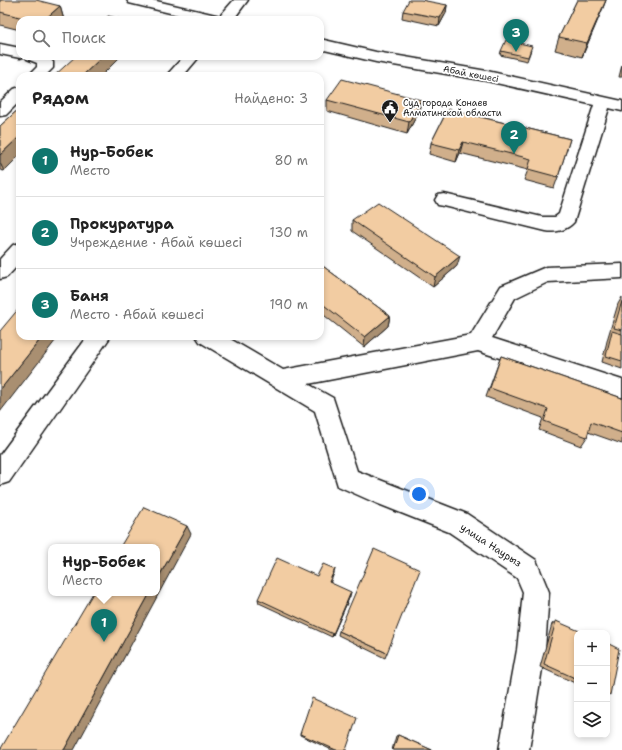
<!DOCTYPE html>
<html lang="ru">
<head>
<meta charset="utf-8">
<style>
  :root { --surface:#fff; --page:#f6f6f6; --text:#222; --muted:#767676; --line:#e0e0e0; --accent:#0f766e }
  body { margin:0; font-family:"Shantell Sans",sans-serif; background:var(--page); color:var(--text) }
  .controls { position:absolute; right:12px; bottom:12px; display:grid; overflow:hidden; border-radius:8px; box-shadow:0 2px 6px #0003 }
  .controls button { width:36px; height:36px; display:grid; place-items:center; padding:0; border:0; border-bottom:1px solid var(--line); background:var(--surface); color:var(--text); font:20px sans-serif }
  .you { position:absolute; left:419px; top:494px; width:14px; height:14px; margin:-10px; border:3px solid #fff; border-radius:50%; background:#1a73e8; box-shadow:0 0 0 6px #1a73e833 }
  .badge { display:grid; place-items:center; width:26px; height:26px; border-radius:50%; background:var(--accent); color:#fff; font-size:13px; font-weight:700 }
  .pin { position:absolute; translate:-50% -33px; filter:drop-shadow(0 1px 2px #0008) }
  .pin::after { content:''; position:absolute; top:21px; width:14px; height:12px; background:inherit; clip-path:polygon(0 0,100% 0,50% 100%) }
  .popup { position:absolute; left:48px; top:544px; width:112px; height:52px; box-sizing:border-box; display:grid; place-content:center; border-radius:8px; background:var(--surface); filter:drop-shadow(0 1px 3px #0005); font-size:13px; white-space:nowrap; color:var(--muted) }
  .popup b { font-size:15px; color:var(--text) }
  .popup::after { content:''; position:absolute; left:50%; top:100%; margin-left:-8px; border:8px solid transparent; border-top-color:var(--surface) }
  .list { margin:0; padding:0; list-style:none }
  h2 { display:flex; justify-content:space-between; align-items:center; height:52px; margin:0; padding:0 16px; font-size:17px }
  h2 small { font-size:13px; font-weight:400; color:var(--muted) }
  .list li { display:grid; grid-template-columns:26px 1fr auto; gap:12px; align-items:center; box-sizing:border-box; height:72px; padding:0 16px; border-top:1px solid var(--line) }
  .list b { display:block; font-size:15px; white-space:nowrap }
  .list p { margin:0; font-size:13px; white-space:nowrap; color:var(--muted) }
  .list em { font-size:13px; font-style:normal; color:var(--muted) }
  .icon { flex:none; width:22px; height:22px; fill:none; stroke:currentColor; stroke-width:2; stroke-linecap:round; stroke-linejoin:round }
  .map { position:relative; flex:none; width:622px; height:750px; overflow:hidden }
  .search { position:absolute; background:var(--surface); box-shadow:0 2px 6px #0003; left:16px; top:16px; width:308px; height:44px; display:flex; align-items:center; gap:10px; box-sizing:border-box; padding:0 14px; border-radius:12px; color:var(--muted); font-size:15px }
  .panel { position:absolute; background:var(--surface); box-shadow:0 2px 6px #0003; left:16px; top:72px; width:308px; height:268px; border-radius:12px }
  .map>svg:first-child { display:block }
</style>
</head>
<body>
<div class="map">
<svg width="622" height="750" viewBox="0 0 622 750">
  <rect width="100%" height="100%" fill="#fff"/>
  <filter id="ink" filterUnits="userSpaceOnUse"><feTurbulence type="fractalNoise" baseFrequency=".025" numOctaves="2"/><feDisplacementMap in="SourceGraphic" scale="8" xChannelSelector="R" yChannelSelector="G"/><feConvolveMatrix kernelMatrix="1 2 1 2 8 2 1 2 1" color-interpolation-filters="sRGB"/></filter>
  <g filter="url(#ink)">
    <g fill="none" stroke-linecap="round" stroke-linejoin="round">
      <g stroke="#1c1c1c" stroke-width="3">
        <g id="minor">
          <path d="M127 0H152L220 16 234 0H248L233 20H199L129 3Z"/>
          <path d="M320 39 376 52 487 71 622 101V111L609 108 574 222C567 230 556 233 546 231L444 206 438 205 435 200 438 195 444 194 542 217H555L559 214 594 105 487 81 376 62 320 49Z"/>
          <path d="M0 44 20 48V56H47L53 62V68L45 76H28L37 67V63L27 59 25 56 20 58 0 54Z"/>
          <path d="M184 56H200L183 76H166Z"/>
          <path d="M20 87V101L6 115 0 116V102L14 89Z"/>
          <path d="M20 243V263L7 277 0 279V259L13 245Z"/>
          <path d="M622 264V278L548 282 515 298 492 338 622 380V398L478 351 308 384 333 398 357 471 467 514 536 560 549 592 545 650 529 750H499L517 650 523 592 517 578 449 532 376 503 338 486 315 411 200 342 196 336H225L283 370 471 335 501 286 546 267Z"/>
          <path d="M88 336H111L9 482 0 485V455Z"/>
        </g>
      </g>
      <use href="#minor" fill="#fff" fill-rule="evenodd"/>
    </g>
    <g fill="#d0af8b" stroke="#1c1c1c">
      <path d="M0 0 60 6 64 20H20V30L0 25Z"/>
      <path d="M577 0H606L582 57 555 50 559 37Z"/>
      <path d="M447 5 446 13 439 26 402 18 403 11Z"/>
      <path d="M531 50 527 61 500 55 501 51Z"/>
      <path d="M622 65V77H619Z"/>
      <path d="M327 100H421L419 111 407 134 327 111Z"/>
      <path d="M20 108V155L4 171 0 170V126Z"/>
      <path d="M448 109 570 139 558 177 554 188 524 180 528 170 460 153 456 162 429 154 431 143Z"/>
      <path d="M352 220 457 266 433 287 352 231Z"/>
      <path d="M320 264 390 316 388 326 364 347 320 312Z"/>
      <path d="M622 297V369L602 362 608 337 618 304Z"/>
      <path d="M501 356 622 398V444L588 432 587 437 581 446 539 430 543 418 486 397Z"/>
      <path d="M334 573 330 582 350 596 332 637 259 603 258 599Z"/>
      <path d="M556 621 577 633V684L540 667 552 624Z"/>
      <path d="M339 631 387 653 385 658 338 635Z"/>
      <path d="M300 734 346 750H332L300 735Z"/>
      <path d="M398 735 432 750H392L396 736Z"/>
    </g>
    <g fill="#a98f71" stroke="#1c1c1c">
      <path d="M606 0 603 8 582 57 587 43Z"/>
      <path d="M447 5 446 13 439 26 440 18Z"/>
      <path d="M60 6 64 20H44Z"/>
      <path d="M103 56H119L120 57 101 76H82Z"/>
      <path d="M421 100 419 111 407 134 409 122Z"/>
      <path d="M20 136V155L4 171 0 163V155Z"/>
      <path d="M463 142 460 153 456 162 459 150Z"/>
      <path d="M460 256 457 266 433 287 435 277Z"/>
      <path d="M390 316 388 326 364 347 365 337Z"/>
      <path d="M43 336H59L0 412V390Z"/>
      <path d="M187 526 191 534 74 750H64L150 593H157V580Z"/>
      <path d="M335 569 334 573 329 586V582Z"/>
      <path d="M351 592 350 596 332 637 333 634Z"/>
    </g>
    <g fill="#f2cca2" stroke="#1c1c1c">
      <path d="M0 0H36L60 6 44 20H31L0 12Z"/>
      <path d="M409 0H421L447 5 440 18 403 11Z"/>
      <path d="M577 0H606L587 43 559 37Z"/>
      <path d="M108 16 126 20H104Z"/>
      <path d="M506 40 532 46 528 57 501 51Z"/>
      <path d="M76 56H103L82 76H54Z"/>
      <path d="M342 79 421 100 409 122 327 100Z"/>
      <path d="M20 108V136L0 155V126Z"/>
      <path d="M448 109 570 139 558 177 528 169 531 159 463 142 459 150 431 143Z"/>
      <path d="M378 202 460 256 435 277 352 220Z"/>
      <path d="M320 264 390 316 365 337 320 302Z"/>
      <path d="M622 301V330L614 328Z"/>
      <path d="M20 307V336H43L0 390V331Z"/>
      <path d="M612 331 622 334V361L606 356Z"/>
      <path d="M501 356 622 398V433L591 422 587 437 544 421 548 409 490 388Z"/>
      <path d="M144 507 187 526 157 580V547H120Z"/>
      <path d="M374 549 420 570 387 653 339 631Z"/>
      <path d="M277 558 317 576 323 564 335 569 329 582 351 592 333 634 258 599Z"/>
      <path d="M93 593H150L64 750H0Z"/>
      <path d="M556 621 584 633H577V679L544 664Z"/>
      <path d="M607 643 619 649 610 695 607 693Z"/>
      <path d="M312 698 357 718 346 750H336L300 734Z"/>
      <path d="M398 735 432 750H393Z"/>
    </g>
  </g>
  <defs>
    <g id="civic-pin" transform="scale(0.9)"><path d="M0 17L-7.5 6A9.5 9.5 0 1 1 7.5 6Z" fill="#1c1c1c" stroke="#fff"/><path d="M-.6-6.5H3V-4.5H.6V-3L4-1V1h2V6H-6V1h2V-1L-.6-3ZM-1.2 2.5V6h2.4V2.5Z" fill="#fff"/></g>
  </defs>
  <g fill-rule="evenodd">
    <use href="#civic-pin" x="390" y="108"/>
  </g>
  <g text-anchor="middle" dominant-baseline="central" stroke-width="3.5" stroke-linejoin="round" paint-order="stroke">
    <g font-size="9" fill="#1c1c1c" stroke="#fff">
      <text transform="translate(471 74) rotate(11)">Абай көшесі</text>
    </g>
    <g font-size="9" fill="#1c1c1c" stroke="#fff" text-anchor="start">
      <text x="403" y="103">Суд города Конаев<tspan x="403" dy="10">Алматинской области</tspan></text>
    </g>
    <g font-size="10" fill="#1c1c1c" stroke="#fff">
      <text transform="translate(491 545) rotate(33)">улица Наурыз</text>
    </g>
  </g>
</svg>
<div class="controls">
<button>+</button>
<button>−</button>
<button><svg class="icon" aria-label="layers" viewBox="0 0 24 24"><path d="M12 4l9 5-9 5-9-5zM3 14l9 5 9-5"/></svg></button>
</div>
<div class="you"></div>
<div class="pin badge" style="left:104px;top:642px">1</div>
<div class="popup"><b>Нур-Бобек</b>Место</div>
<div class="pin badge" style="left:514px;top:154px">2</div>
<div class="pin badge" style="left:516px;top:52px">3</div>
<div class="search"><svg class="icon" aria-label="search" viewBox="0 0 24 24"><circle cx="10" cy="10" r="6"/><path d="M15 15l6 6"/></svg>Поиск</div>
<section class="panel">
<h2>Рядом<small>Найдено: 3</small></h2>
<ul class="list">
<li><span class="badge">1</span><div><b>Нур-Бобек</b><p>Место</p></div><em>80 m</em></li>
<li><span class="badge">2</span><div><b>Прокуратура</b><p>Учреждение · Абай көшесі</p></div><em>130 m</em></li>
<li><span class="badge">3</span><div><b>Баня</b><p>Место · Абай көшесі</p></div><em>190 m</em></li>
</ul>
</section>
</div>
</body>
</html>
